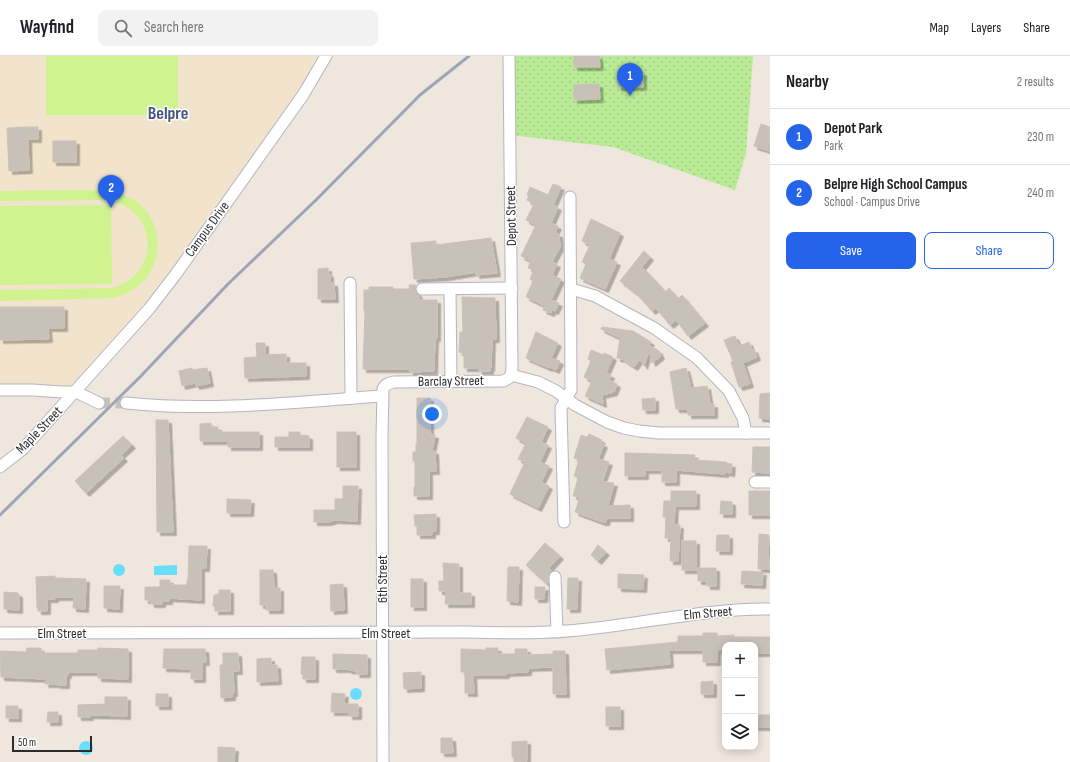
<!DOCTYPE html>
<html lang="en">
<head>
<meta charset="utf-8">
<style>
  :root { --surface:#fff; --page:#f2f2f2; --text:#202124; --muted:#757577; --line:#e0e0e0; --accent:#2563eb }
  body { margin:0; font-family:"Sofia Sans Condensed",sans-serif; background:var(--page); color:var(--text) }
  .controls { position:absolute; right:12px; bottom:12px; display:grid; overflow:hidden; border-radius:8px; box-shadow:0 2px 10px #0003 }
  .controls button { width:36px; height:36px; display:grid; place-items:center; padding:0; border:0; border-bottom:1px solid var(--line); background:var(--surface); color:var(--text); font:20px sans-serif }
  .scale { position:absolute; left:12px; bottom:10px; width:80px; box-sizing:border-box; padding-left:4px; border:2px solid #2c2c2c; border-top:0; font-size:11px; line-height:14px; white-space:nowrap; color:#2c2c2c; -webkit-text-stroke:3px #fff; paint-order:stroke }
  .you { position:absolute; left:432px; top:358px; width:14px; height:14px; margin:-10px; border:3px solid #fff; border-radius:50%; background:#1a73e8; box-shadow:0 0 0 6px #1a73e833 }
  .badge { display:grid; place-items:center; width:26px; height:26px; border-radius:50%; background:var(--accent); color:#fff; font-size:13px; font-weight:700 }
  .pin { position:absolute; translate:-50% -33px; filter:drop-shadow(0 1px 2px #0008) }
  .pin::after { content:''; position:absolute; top:21px; width:14px; height:12px; background:inherit; clip-path:polygon(0 0,100% 0,50% 100%) }
  .list { margin:0; padding:0; list-style:none }
  h2 { display:flex; justify-content:space-between; align-items:center; height:52px; margin:0; padding:0 16px; font-size:17px }
  h2 small { font-size:13px; font-weight:400; color:var(--muted) }
  .list li { display:grid; grid-template-columns:26px 1fr auto; gap:12px; align-items:center; box-sizing:border-box; height:56px; padding:0 16px; border-top:1px solid var(--line) }
  .list b { display:block; font-size:15px; white-space:nowrap }
  .list p { margin:0; font-size:13px; white-space:nowrap; color:var(--muted) }
  .list em { font-size:13px; font-style:normal; color:var(--muted) }
  .actions { display:flex; gap:8px; padding:12px 16px }
  .actions a { flex:1; padding:9px 0; border:1px solid var(--accent); border-radius:8px; text-align:center; font-size:14px; color:var(--accent) }
  .actions .main { background:var(--accent); color:#fff }
  .icon { flex:none; width:22px; height:22px; fill:none; stroke:currentColor; stroke-width:2; stroke-linecap:round; stroke-linejoin:round }
  .map { position:relative; flex:none; width:770px; height:706px; overflow:hidden }
  header { display:flex; align-items:center; gap:24px; box-sizing:border-box; height:56px; padding:0 20px; background:var(--surface); border-bottom:1px solid var(--line) }
  header strong { font-size:19px }
  nav { display:flex; gap:22px; margin-inline-start:auto; font-size:14px }
  .search { width:280px; height:36px; background:var(--page); display:flex; align-items:center; gap:10px; box-sizing:border-box; padding:0 14px; border-radius:8px; color:var(--muted); font-size:15px }
  main { display:flex }
  aside { flex:1; background:var(--surface) }
  .map>svg:first-child { display:block }
</style>
</head>
<body>
<header>
<strong>Wayfind</strong>
<div class="search"><svg class="icon" aria-label="search" viewBox="0 0 24 24"><circle cx="10" cy="10" r="6"/><path d="M15 15l6 6"/></svg>Search here</div>
<nav><a>Map</a><a>Layers</a><a>Share</a></nav>
</header>
<main>
<div class="map">
<svg width="770" height="706" viewBox="0 0 770 706">
  <defs>
    <pattern id="park-dots" width="8" height="8" patternUnits="userSpaceOnUse"><rect width="8" height="8" fill="#b9ea95"/><path d="M2 2h.1M6 6h.1" fill="none" stroke="#9fc981" stroke-width="1.8" stroke-linecap="round"/></pattern>
    <filter id="shadow"><feDropShadow dx="3.5" dy="3.5" stdDeviation="0" flood-color="#0004"/></filter>
  </defs>
  <rect width="100%" height="100%" fill="#efe6de"/>
  <path fill="#f2e3cc" d="M0 0H326L192 195 76 336 0 334Z"/>
  <path fill="url(#park-dots)" d="M509 0H753L746 97 735 134 613 91 510 79Z"/>
  <g fill="#d0f390">
    <rect x="46" y="0" width="132" height="59"/>
    <path d="M103 134C170 138 178 226 113 242L0 245V234L111 232C164 219 158 148 103 144L0 145V135Z"/>
    <path d="M111 149 112 228 0 229V150Z"/>
  </g>
  <g fill="#68defa">
    <circle cx="119" cy="514" r="6"/>
    <path d="M177 509V519H154V510Z"/>
    <circle cx="356" cy="638" r="6"/>
    <circle cx="86" cy="692" r="7"/>
  </g>
  <g fill="#c7c1b9" stroke="#cbc2b7" filter="url(#shadow)">
    <path d="M574 0H599L600 11H574Z"/>
    <path d="M643 16V31H618V17Z"/>
    <path d="M599 28 600 43 574 44V29Z"/>
    <path d="M761 68 770 71V95L754 90Z"/>
    <path d="M28 71H38V83H28L29 114 9 115 7 72Z"/>
    <rect x="53" y="85" width="23" height="21"/>
    <path d="M553 128 561 131 553 149 558 151 551 167 558 170 555 177 559 178 560 191 552 206 557 208 552 219 561 223 551 244 559 247 555 255 552 254 551 257 543 254 545 250 526 241 533 225 530 223 534 214 528 212 531 205 521 200 536 169 526 164 534 148 527 144 529 140 527 139 530 131 548 139Z"/>
    <path d="M591 163 620 177 609 203 617 206 605 233 580 222 586 208 582 206 590 189 582 185Z"/>
    <path d="M491 182 497 217 476 219V216L446 221 414 223 411 187 436 185V189Z"/>
    <path d="M644 195 650 201 642 211 666 236 669 232 678 243 682 239 705 267 688 280 676 264 670 269 656 252 652 255 638 239 620 225Z"/>
    <path d="M328 212V218H330V227H334L335 243H318V213Z"/>
    <path d="M409 229H416L415 233 419 239V244H437V282H435L434 315 410 316V313H363L365 255H364V234H369V231H393V233H410Z"/>
    <path d="M462 241 495 242 496 283H492L491 312H490V315H479V312H464V297L459 296 460 276H463Z"/>
    <path d="M0 251H64V272H48L49 283 0 284Z"/>
    <path d="M602 271 633 275 651 286 649 289 659 295 661 300 652 307 649 294 644 310 640 303 634 311 622 303 617 302 620 282 601 273Z"/>
    <path d="M536 276 558 287 551 302 560 305 556 314 549 311V312L526 302Z"/>
    <path d="M735 280 739 290 749 286 752 294 754 293 757 301 743 307 750 328 739 331 731 306 733 305 724 284Z"/>
    <path d="M256 287H265V299L286 298V307H306V320L245 322 244 302 257 301Z"/>
    <path d="M591 294 603 299 604 297 613 301 606 317 611 319 609 324 617 328 614 336 602 339 603 348 585 340 592 325 584 321 591 305 588 303Z"/>
    <path d="M192 312V314L207 312 210 327 196 330 195 327 182 330 179 315Z"/>
    <path d="M686 312 691 332 707 330 710 348H714V359H688V353H676L670 316Z"/>
    <path d="M770 337V363L759 362 760 338Z"/>
    <path d="M417 342H430V378L435 379 432 395H435L436 415H429V440H414V431H415V405H413V396H416V388H417Z"/>
    <path d="M655 342V354H643L642 343Z"/>
    <path d="M527 361 548 371 541 386 548 389 540 406 549 410 541 426 549 430 538 452 510 438 525 406 518 403 526 387 516 382Z"/>
    <path d="M156 364H168L173 476H157Z"/>
    <path d="M211 367V371H218V376H259V391H228V385H200V368Z"/>
    <path d="M289 376H300V379L309 380V391H275V381H289Z"/>
    <rect x="337" y="376" width="19" height="35"/>
    <path d="M589 378 602 384 600 387 604 388 598 403 609 406 602 426 614 427 608 450 630 449V462H607L606 466H602L575 456 580 441 573 440 578 422 574 420 579 404 574 402 581 379 587 381Z"/>
    <path d="M123 380 132 389 121 399 124 402 86 437 75 425Z"/>
    <path d="M753 391H770V417L752 416Z"/>
    <path d="M625 397 695 399 694 404 726 406V407L732 408 731 417 725 416V418L676 414V426H662V414H645V420H625Z"/>
    <path d="M343 430H358L357 465 335 464 328 466H314V454H335V443H343Z"/>
    <path d="M671 435H696V450H675L674 469H680L678 505H670L671 482H665L666 461H663L664 445H671Z"/>
    <rect x="749" y="435" width="21" height="24"/>
    <path d="M227 443 251 444 250 457H227Z"/>
    <path d="M721 445 732 446V458H720Z"/>
    <path d="M436 458V475H432V479H417V470H415L414 459Z"/>
    <path d="M759 478 769 479 768 502H770V513H758Z"/>
    <path d="M717 479H729V495H716Z"/>
    <rect x="682" y="485" width="14" height="29"/>
    <path d="M545 487 560 500 549 512 552 515 549 518 548 527 547 528 526 509Z"/>
    <path d="M598 489 606 496 598 505 591 499Z"/>
    <path d="M189 490H207L206 512H201V544L169 542V545H162V548H151L150 544H145V531H160V524H170V529H187V524H188Z"/>
    <path d="M443 507 459 508V537H471V548H445L446 535H439V525H444Z"/>
    <path d="M508 511H519L518 546 507 545Z"/>
    <path d="M698 512H716V530H707V525H698Z"/>
    <path d="M260 514H273L274 532H280V554H266V549H260Z"/>
    <path d="M742 515 763 516 762 529 741 528Z"/>
    <path d="M618 518 644 519 643 533 618 532Z"/>
    <path d="M55 520V522L86 523 85 553 73 552 74 541H55V543H47V555H38V552H37L36 521Z"/>
    <path d="M568 522H578L577 553H567Z"/>
    <rect x="411" y="523" width="12" height="28"/>
    <path d="M343 528 344 554 331 555 330 529Z"/>
    <path d="M104 530H120L119 553 104 552Z"/>
    <path d="M535 531H545L544 543H535Z"/>
    <path d="M219 534H230V555H215V550H213L214 539 219 538Z"/>
    <path d="M4 536 18 537 17 538H19V554L4 553Z"/>
    <path d="M703 577H717V580L734 579V581H770V597H755V589H725V593L717 594V606H703V594H669L670 608 607 614 605 593 678 586V580H703Z"/>
    <path d="M27 592H41V597H78V594H98V592L128 593V623L98 622V616H68V619H66V629H57V628H45L46 623 1 621 0 595 26 596Z"/>
    <path d="M486 592H498L497 598H515V593H527V599L553 598V595H565L566 638H553V611L528 612V616L506 617V619H473L474 637H465V616H461V593L486 594Z"/>
    <path d="M164 593H205L206 606H202V623H191V613L163 612Z"/>
    <path d="M223 597H238L239 615H233L234 637H232V641L221 642 220 609H223Z"/>
    <path d="M333 598 367 599V618H356L357 615 348 614V613H333Z"/>
    <path d="M302 601H315V623H303V618H301Z"/>
    <path d="M271 602V609H277L278 625 257 626V603Z"/>
    <path d="M421 616V632L404 633 403 617Z"/>
    <path d="M713 625V638H701V626Z"/>
    <path d="M332 637 345 638 344 648H358V660H349V656H331Z"/>
    <rect x="156" y="638" width="12" height="12"/>
    <path d="M105 641H127V660L90 659V661H78V649L105 648Z"/>
    <rect x="6" y="650" width="12" height="12"/>
    <rect x="606" y="651" width="14" height="19"/>
    <path d="M48 656H58V666H47Z"/>
    <rect x="755" y="659" width="15" height="12"/>
    <path d="M441 682H452L453 697H441Z"/>
    <path d="M527 685V705L514 706V701H512V686Z"/>
    <path d="M218 691 235 692 234 706H218Z"/>
  </g>
  <g fill="none" stroke-linecap="round" stroke-linejoin="round">
    <path stroke="#c8c1ba" stroke-width="11" stroke-dasharray="11 5.5" stroke-linecap="butt" d="M99 347H126"/>
    <g stroke="#b2b6c1" stroke-width="13">
      <g id="minor">
        <path d="M509 0 512 312 511 319"/>
        <path d="M350 227 351 342"/>
        <path d="M422 233 512 232"/>
        <path d="M450 233 451 326"/>
        <path d="M571 233 595 240 654 272 697 302 729 335 743 362 746 377"/>
        <path d="M511 319 538 326 556 335 575 349 607 366 624 372 639 375 659 377H770"/>
        <path d="M0 334H33L62 336H76L99 347"/>
        <path d="M126 347C212 356 297 346 382 340"/>
        <path d="M0 411 23 393 42 372 149 253 176 218 303 39 326 0"/>
        <path d="M755 426H770"/>
        <path d="M564 466 561 352 571 334 570 141"/>
        <path d="M555 521 557 576"/>
        <path d="M0 577 463 576C505 577 546 578 588 573 650 566 707 553 770 553"/>
        <path d="M383 706 382 382 383 333C385 328 389 327 394 326L503 325 509 322 511 319"/>
      </g>
    </g>
    <use href="#minor" stroke="#fff" stroke-width="11"/>
    <path stroke="#9fa5b8" stroke-width="3" d="M0 459 140 321 228 228 316 144 420 39 469 0"/>
  </g>
  <g text-anchor="middle" dominant-baseline="central" stroke-width="3" stroke-linejoin="round" paint-order="stroke">
    <g font-size="14" fill="#2c2c2c" stroke="#fff">
      <text transform="translate(511 160) rotate(-91)">Depot Street</text>
      <text transform="translate(207 173) rotate(-54)">Campus Drive</text>
      <text transform="translate(451 325) rotate(-1)">Barclay Street</text>
      <text transform="translate(39 374) rotate(-46)">Maple Street</text>
      <text transform="translate(382 523) rotate(-90)">6th Street</text>
      <text transform="translate(708 557) rotate(-5)">Elm Street</text>
      <text x="62" y="577">Elm Street</text>
      <text x="386" y="577">Elm Street</text>
    </g>
    <g font-size="18" font-weight="bold" fill="#485782" stroke="#fff">
      <text x="168" y="57">Belpre</text>
    </g>
  </g>
</svg>
<div class="controls">
<button>+</button>
<button>−</button>
<button><svg class="icon" aria-label="layers" viewBox="0 0 24 24"><path d="M12 4l9 5-9 5-9-5zM3 14l9 5 9-5"/></svg></button>
</div>
<div class="scale">50 m</div>
<div class="you"></div>
<div class="pin badge" style="left:630px;top:40px">1</div>
<div class="pin badge" style="left:111px;top:152px">2</div>
</div>
<aside>
<h2>Nearby<small>2 results</small></h2>
<ul class="list">
<li><span class="badge">1</span><div><b>Depot Park</b><p>Park</p></div><em>230 m</em></li>
<li><span class="badge">2</span><div><b>Belpre High School Campus</b><p>School · Campus Drive</p></div><em>240 m</em></li>
</ul>
<div class="actions"><a class="main">Save</a><a>Share</a></div>
</aside>
</main>
</body>
</html>
